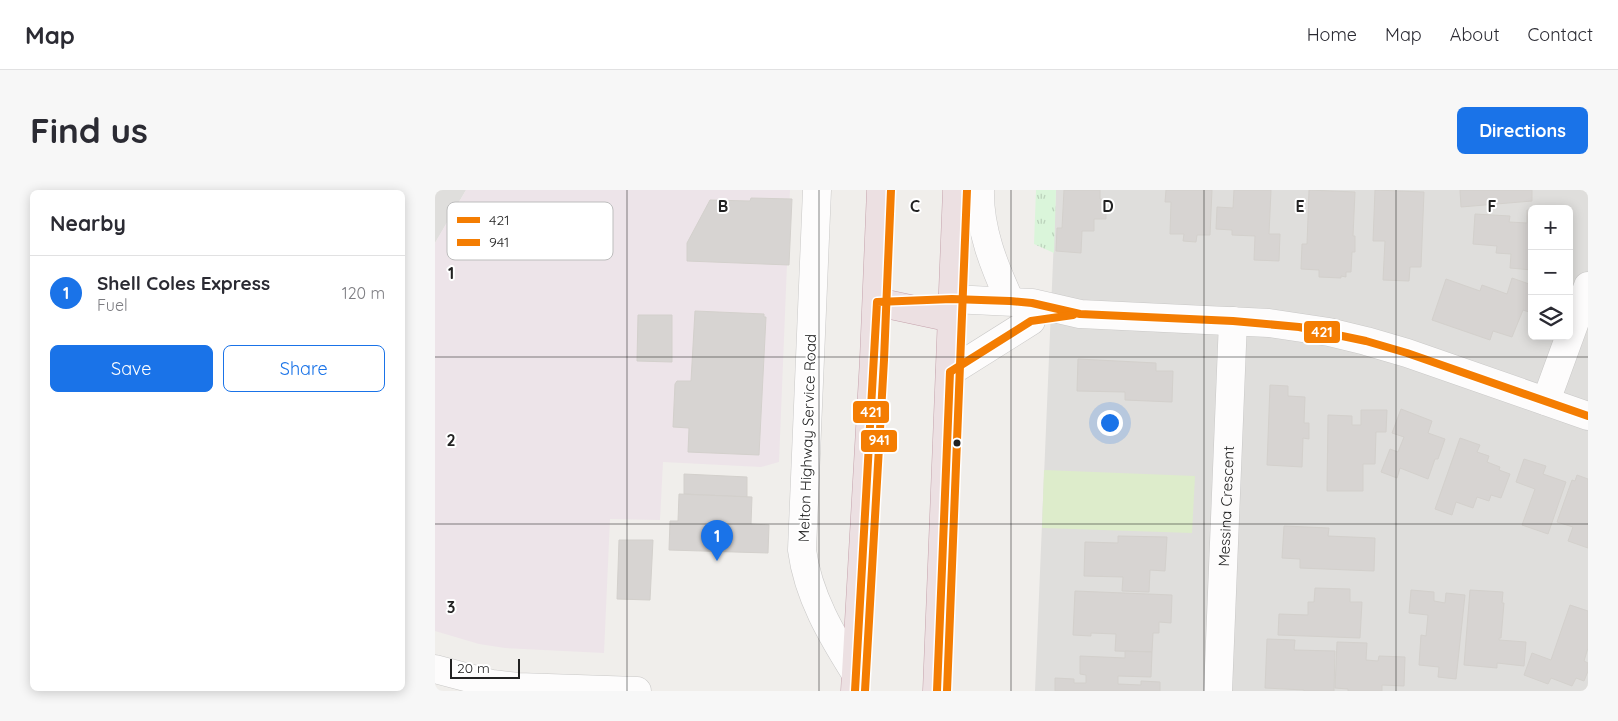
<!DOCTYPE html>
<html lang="en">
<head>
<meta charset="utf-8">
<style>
  :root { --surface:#fff; --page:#f7f7f7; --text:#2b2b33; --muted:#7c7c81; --line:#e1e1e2; --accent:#1a73e8 }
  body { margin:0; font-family:Quicksand,sans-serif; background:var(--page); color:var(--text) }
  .controls { position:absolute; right:15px; top:15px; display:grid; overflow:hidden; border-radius:8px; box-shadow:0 2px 12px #0003 }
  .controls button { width:45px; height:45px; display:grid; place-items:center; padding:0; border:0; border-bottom:1px solid var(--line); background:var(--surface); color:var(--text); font:25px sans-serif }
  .scale { position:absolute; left:15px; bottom:12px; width:70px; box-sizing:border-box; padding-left:5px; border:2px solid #222; border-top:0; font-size:14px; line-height:18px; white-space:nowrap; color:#222; -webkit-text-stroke:4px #fff; paint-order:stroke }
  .you { position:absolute; left:674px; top:232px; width:18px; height:18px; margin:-12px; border:4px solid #fff; border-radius:50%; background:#1a73e8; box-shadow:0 0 0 8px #1a73e833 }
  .badge { display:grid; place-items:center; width:32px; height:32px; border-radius:50%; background:var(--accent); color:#fff; font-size:16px; font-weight:700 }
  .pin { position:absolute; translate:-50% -41px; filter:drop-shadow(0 1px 2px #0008) }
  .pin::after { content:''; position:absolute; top:26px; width:18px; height:15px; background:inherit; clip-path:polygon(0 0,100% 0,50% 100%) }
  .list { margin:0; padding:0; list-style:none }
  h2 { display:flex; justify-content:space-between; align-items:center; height:65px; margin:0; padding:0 20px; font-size:21px }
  h2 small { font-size:16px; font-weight:400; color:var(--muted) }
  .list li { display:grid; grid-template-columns:32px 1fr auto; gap:15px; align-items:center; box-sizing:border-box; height:75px; padding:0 20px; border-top:1px solid var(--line) }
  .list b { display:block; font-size:19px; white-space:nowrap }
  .list p { margin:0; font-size:16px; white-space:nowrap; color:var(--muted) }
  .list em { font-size:16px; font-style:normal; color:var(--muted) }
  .actions { display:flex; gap:10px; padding:15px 20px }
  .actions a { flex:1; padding:11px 0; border:1px solid var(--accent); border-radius:8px; text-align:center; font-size:18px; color:var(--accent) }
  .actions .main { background:var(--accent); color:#fff }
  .icon { flex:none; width:28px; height:28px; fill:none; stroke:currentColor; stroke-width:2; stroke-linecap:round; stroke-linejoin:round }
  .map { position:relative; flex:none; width:1153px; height:501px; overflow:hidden; border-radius:8px }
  header { display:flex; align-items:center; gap:30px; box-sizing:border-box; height:70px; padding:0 25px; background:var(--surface); border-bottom:1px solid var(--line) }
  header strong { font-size:24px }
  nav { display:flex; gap:28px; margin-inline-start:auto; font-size:18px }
  .intro { display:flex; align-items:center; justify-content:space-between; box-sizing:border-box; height:120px; padding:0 30px }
  h1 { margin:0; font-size:35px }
  .button { padding:12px 22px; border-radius:8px; background:var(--accent); color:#fff; font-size:18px; font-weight:700 }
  main { display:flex; gap:30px; padding:0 30px }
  aside { flex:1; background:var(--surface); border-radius:8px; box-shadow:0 2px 12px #0003 }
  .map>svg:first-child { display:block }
</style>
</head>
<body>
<header>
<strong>Map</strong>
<nav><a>Home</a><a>Map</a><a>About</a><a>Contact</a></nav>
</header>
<div class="intro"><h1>Find us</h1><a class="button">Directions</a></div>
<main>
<aside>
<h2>Nearby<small></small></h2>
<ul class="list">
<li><span class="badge">1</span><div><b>Shell Coles Express</b><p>Fuel</p></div><em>120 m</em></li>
</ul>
<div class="actions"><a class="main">Save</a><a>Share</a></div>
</aside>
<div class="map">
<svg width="1153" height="501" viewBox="0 0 1153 501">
  <defs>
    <pattern id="park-tufts" width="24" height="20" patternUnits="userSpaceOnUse" patternTransform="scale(1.25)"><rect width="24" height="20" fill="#daf5da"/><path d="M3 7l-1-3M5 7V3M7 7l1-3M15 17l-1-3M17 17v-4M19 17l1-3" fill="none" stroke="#bbd2bb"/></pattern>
  </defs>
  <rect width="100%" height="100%" fill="#f0eeeb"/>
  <g fill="#dfdedc" fill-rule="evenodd">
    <path d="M0 0H31L0 53Z"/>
    <path d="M621 0H1153V501H600ZM1097 19H1134V146H1097Z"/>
  </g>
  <path fill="#ede4e9" d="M31 0H355L344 272 326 277 228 272 225 330 175 329 169 463 70 458 44 454 0 441V53Z"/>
  <path fill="#ddeccb" d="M609 280 760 286 757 343 607 338Z"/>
  <path fill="url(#park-tufts)" d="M601 0H621L619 63 599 54Z"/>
  <g fill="#d7d4d2" stroke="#d3d0cc">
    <path d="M629 0H665V9L671 10V29H659V41H647L646 63 621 61 622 38H627Z"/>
    <path d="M731 0H777L775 45H762L761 52 748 51 749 44H735L736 12H730Z"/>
    <path d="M799 0H836L834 44H845L844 71 819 70 820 46 797 45V40L781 39 782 17 798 18Z"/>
    <path d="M874 0 920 2 918 46H920V62H917L916 82H911V87L906 86V88L884 87V80L866 79 867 54H872Z"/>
    <path d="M940 0 989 2 986 77H975L974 91 948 90 950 51H938Z"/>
    <path d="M1025 0H1097V11L1026 17Z"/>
    <path d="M316 8 357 9 354 75 252 71V53L275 10 315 11Z"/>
    <path d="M1092 20H1097V80L1075 78 1076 64 1061 63 1062 56 1038 54 1040 24 1075 26 1074 32 1092 33Z"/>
    <path d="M1077 88 1097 95V114L1094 122 1088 120 1077 147 1058 141 1055 150 997 130 1011 89 1045 101 1047 95 1072 104Z"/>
    <path d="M260 121 329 124V127H331L324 265 253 262 254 238 238 237 240 194 242 191H256Z"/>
    <path d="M203 125H237V172L202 171Z"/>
    <path d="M643 169 721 173V181H738L737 212 690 210V202L642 201Z"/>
    <path d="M835 195 853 196V206L870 207 869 233H874V249L868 248 867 277 832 275Z"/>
    <path d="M966 219 997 231 993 243 1010 249 1003 269H1000L993 289 965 278 962 288 946 282 955 259 963 262 969 247 957 243Z"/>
    <path d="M926 220H952L951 242H941L940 274H928V301H892L893 225 917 226V235H926Z"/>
    <path d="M1025 248 1045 255 1042 262 1054 266 1052 272 1065 277 1064 280 1075 284 1066 308 1056 305 1054 311 1042 307 1038 318 1021 312 1017 325 1000 319Z"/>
    <path d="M1089 269 1111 276 1108 284 1131 292 1113 344 1087 335 1100 299 1081 292Z"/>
    <path d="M249 284 312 287V307L249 304Z"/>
    <path d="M1142 285 1153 289V358L1133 351 1138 337 1122 332 1137 290 1140 291Z"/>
    <path d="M244 304 317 307 316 334 334 335 333 363 234 360 235 331H243Z"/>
    <path d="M849 336 894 338 893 346 940 348 939 381 865 378V369L847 368Z"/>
    <path d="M683 346 732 347 730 381 715 380 714 402 687 401 688 387 649 386 650 352 683 353Z"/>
    <path d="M184 350H218L215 410 182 409Z"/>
    <path d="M880 398 915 399V412H927L925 448 843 445 844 424 873 425V412H879Z"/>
    <path d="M976 400 999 402V411L1010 413 1011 403 1030 405 1021 489 1003 487 1004 477 984 475 986 445 991 446 993 425 974 423Z"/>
    <path d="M1035 400 1068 402 1067 413H1069L1066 448H1064V450L1091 452 1089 476 1062 473V478L1029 475Z"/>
    <path d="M640 401 737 405 736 433 724 432V443H718L717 462 680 461 681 444 656 443V446L638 445Z"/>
    <path d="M1135 415 1153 421V458L1149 471 1153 473V481L1149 491 1141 488 1137 496 1116 488 1113 494 1089 485 1097 463 1116 470Z"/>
    <path d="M832 449 860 450 859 460 900 461 899 501H869V500L830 498Z"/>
    <path d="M902 452 932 453 931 470 943 471 944 466 970 467 969 496 947 495V501H913V499L900 498Z"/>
    <path d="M690 461 717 462 716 487 683 486V494L706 495V491L725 492V501H620V488L639 489V493H651V485L645 484V466L690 468Z"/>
  </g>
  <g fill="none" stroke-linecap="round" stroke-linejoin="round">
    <g stroke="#c9c8c7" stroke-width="29">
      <g id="minor">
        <path d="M382 0 367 360C373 406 397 446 421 484"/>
        <path d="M545 0C544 39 559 76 575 111"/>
        <path d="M517 109 597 113 645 124 834 133 894 142 931 151 972 163 1153 226"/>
        <path d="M515 182 596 131"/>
        <path d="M1111 211 1153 96"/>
        <path d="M0 479 57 494 83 497 202 501"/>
        <path id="s1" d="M783 501 798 131"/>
      </g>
    </g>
    <g stroke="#c5a2ac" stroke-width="29">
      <g id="highway">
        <path d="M442 112 517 128"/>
        <path d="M420 501 439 169 446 0"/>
        <path d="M502 501 522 0"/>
      </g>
    </g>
    <use href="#minor" stroke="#fdfcfc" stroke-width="28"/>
    <use href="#highway" stroke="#ece0e2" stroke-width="28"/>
    <g stroke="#fff" stroke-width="11">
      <g id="bus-1">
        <path d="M420 501 442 112 517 109 575 111 597 113 645 124 798 131 864 137 931 151 972 163 1153 226"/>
        <path d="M502 501 515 182 596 131 638 125"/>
      </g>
    </g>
    <g stroke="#fff" stroke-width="11">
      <g id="bus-2">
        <path d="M430 501 449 170 456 0"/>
        <path d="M512 501 532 0"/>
      </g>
    </g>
    <use href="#bus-1" stroke="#f47d02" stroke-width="8"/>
    <use href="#bus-2" stroke="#f47d02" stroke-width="8"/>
  </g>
  <path fill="none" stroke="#222" stroke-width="1" stroke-opacity="0.55" d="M192 0V501M384 0V501M576 0V501M769 0V501M961 0V501M0 167H1153M0 334H1153"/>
  <circle fill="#222" stroke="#fff" stroke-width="2" cx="522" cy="253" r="4.5"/>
  <g text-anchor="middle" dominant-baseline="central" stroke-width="4" stroke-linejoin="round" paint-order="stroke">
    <g font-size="15" fill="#222" stroke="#fff">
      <text transform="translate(372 248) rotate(-88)">Melton Highway Service Road</text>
      <text stroke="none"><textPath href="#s1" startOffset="185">Messina Crescent</textPath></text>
    </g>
  </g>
  <rect x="12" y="12" width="166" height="58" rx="8" fill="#fff" stroke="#bdbdbd" stroke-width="1"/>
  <rect x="22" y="27" width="23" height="6" fill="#f47d02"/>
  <rect x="22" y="49" width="23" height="7" fill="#f47d02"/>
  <g font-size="14" fill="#222">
    <text x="54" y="35">421</text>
    <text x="54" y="57">941</text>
  </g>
  <g font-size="16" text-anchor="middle" font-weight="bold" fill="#222" stroke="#fff" stroke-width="4" stroke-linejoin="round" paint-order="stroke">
    <text x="288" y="22">B</text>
    <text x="480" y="22">C</text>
    <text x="673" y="22">D</text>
    <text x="865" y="22">E</text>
    <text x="1057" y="22">F</text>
    <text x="16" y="89">1</text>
    <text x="16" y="256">2</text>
    <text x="16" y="423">3</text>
  </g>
  <g stroke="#fff" stroke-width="2">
    <rect x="868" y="130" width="38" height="24" rx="5" fill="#f47d02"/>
    <rect x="417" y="210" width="38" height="24" rx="5" fill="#f47d02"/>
    <rect x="425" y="239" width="38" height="24" rx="5" fill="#f47d02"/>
  </g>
  <g font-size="14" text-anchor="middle" font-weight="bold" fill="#fff">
    <text x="887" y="147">421</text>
    <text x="436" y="227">421</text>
    <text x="444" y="255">941</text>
  </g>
</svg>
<div class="controls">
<button>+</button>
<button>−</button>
<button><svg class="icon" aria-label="layers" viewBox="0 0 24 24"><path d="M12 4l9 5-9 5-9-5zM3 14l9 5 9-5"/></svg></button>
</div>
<div class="scale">20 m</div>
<div class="you"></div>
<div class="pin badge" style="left:282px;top:371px">1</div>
</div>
</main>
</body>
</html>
